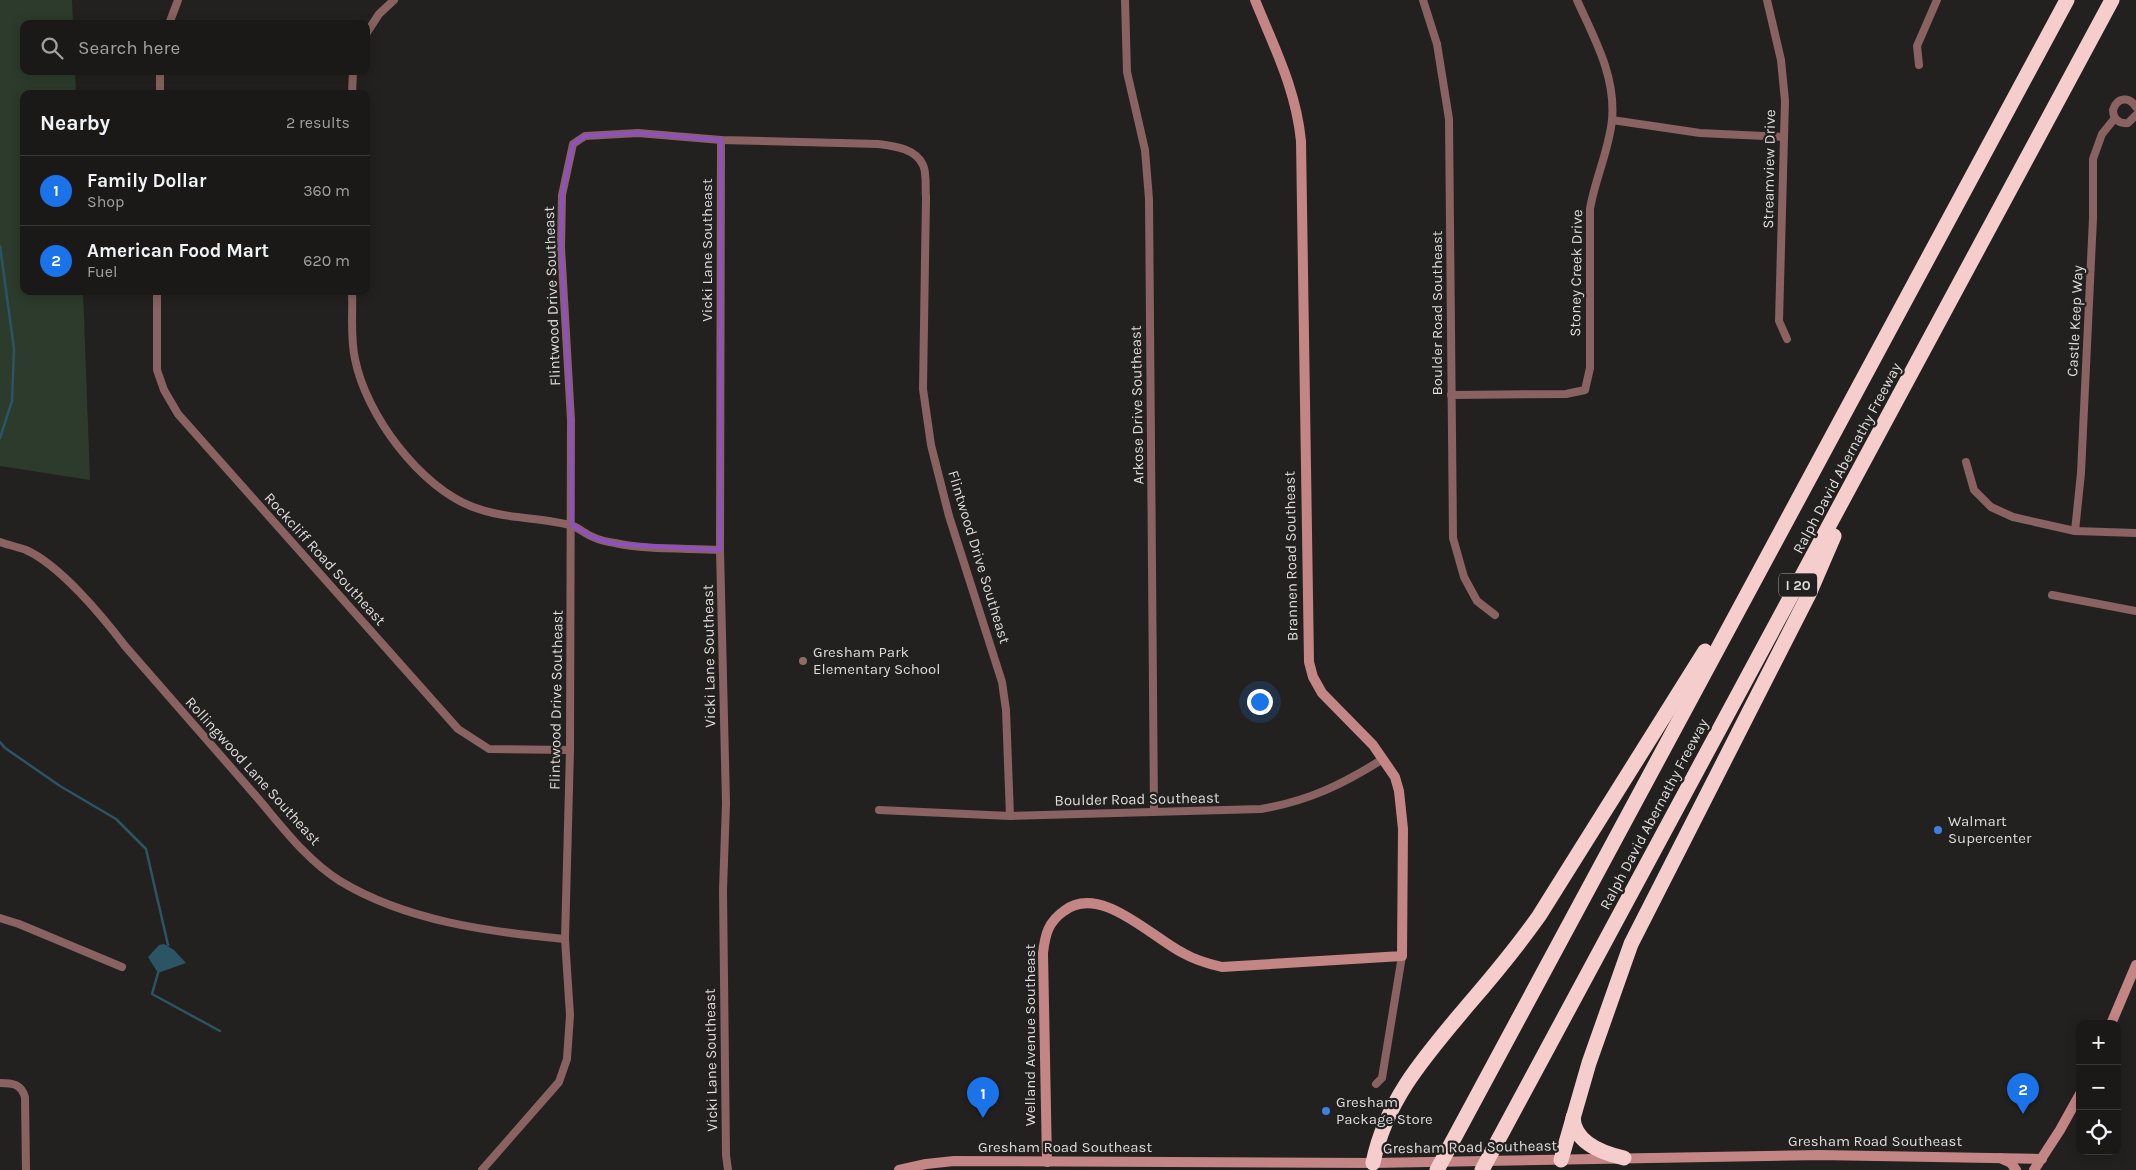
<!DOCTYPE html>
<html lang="en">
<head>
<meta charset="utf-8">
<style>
  :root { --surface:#1a1917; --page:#232220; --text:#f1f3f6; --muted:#9fa0a1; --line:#383836; --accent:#1a73e8 }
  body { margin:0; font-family:Karla,sans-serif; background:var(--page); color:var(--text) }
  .controls { position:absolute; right:15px; bottom:15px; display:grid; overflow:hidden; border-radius:10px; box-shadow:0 2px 12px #0003 }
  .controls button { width:45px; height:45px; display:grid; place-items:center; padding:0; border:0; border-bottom:1px solid var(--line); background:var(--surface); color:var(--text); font:25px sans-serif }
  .you { position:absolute; left:1259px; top:701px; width:18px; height:18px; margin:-12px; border:4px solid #fff; border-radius:50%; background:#1a73e8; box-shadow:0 0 0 8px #1a73e833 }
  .badge { display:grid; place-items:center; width:32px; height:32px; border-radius:50%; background:var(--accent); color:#fff; font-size:16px; font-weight:700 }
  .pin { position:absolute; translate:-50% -41px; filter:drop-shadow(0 1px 2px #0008) }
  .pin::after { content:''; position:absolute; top:26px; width:18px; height:15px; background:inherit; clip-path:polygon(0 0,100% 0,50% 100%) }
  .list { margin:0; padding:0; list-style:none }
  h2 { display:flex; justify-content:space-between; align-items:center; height:65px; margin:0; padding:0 20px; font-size:21px }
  h2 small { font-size:16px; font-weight:400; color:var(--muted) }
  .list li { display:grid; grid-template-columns:32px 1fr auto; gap:15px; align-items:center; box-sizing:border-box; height:70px; padding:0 20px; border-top:1px solid var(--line) }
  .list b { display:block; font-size:19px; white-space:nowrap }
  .list p { margin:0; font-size:16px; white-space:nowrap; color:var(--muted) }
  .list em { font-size:16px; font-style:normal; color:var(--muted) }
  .icon { flex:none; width:28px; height:28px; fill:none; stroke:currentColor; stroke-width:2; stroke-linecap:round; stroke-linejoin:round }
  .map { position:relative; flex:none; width:2136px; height:1170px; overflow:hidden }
  .search { position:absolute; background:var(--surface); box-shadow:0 2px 12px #0003; left:20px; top:20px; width:350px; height:55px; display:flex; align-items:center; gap:12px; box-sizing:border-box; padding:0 18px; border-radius:10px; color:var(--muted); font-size:19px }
  .panel { position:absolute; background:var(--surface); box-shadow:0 2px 12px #0003; left:20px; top:90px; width:350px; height:205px; border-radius:10px }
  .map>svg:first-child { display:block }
</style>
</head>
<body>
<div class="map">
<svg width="2136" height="1170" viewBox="0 0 2136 1170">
  <rect width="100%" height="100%" fill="#23211f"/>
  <path fill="#2c3b2c" d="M0 0H72L73 24H24V71H75L76 94H24V291H83L90 480 0 466Z"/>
  <path fill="#2b5464" d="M164 944 174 950 186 963 158 973 148 957 159 945Z"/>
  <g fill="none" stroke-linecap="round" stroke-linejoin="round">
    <g stroke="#2b5464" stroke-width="2.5">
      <path d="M0 246 14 349 12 401 0 438"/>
      <path d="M0 742 5 748 60 786 116 819 146 849 168 945"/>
      <path d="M158 973 152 994 220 1031"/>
    </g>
    <g stroke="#896261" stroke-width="8">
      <path d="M1125 0 1127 72 1145 150 1149 199 1154 812"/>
      <path d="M1423 0 1437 44 1449 119 1453 538 1464 577 1477 601 1495 615"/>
      <path d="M1767 0 1781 60 1785 101 1779 321 1787 339"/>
      <path d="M169 24 178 0"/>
      <path d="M366 34 379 14 394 0"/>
      <path d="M1919 65 1917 46 1937 0"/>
      <path d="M160 94V71"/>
      <path d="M352 94 353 71"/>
      <path d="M2136 107C2129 96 2117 97 2113 110 2113 119 2119 124 2128 123L2136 115"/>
      <path d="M1612 120 1700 133 1784 137"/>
      <path d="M721 140 720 550 726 803 723 890 726 1155 728 1170"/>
      <path d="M157 291V370L164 390 178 414 458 729 489 749 570 750"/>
      <path d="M352 291C353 314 350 337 355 359 366 415 420 487 473 507 504 519 538 517 570 525 578 527 585 534 593 537 599 540 608 542 615 543 645 550 689 548 720 550"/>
      <path d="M1451 395 1566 394 1585 390 1590 368V209C1595 179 1609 150 1612 120 1616 76 1594 38 1577 0"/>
      <path d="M1966 462 1974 490 1991 507 2013 517 2075 531 2136 533"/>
      <path d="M2075 531 2081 473 2093 218V159L2102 134 2115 118"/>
      <path d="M0 542C8 545 18 547 26 550 60 565 103 617 125 646 168 696 212 745 255 795 280 824 306 860 340 881 406 921 489 932 565 939"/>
      <path d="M2052 595 2136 611"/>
      <path d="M879 810 1010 816 1261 809C1309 801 1343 784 1383 759"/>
      <path d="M0 918 19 924 122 967"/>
      <path d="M0 1083C13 1083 21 1084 25 1097L26 1170"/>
      <path d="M1376 1084 1382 1078 1402 956"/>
      <path d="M482 1170 559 1082 567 1059 570 1015 565 939 570 750 571 420 561 247 562 195 573 144 585 136 638 133 721 140 878 144C893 146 915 148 923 165 927 173 925 188 926 197L923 389 931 445 949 516 1002 682 1006 710 1010 816"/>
    </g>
    <g stroke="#c48585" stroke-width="10">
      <path d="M2111 1024 2136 965"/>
      <path d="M2000 1158 2011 1163 2016 1170"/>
      <path d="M1047 1162 1043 953C1045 935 1048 922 1064 911 1100 883 1151 937 1183 953 1195 960 1209 964 1222 967L1402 956 1403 829 1399 791 1395 777 1373 745 1322 693 1313 677 1309 662 1301 141C1296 89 1274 47 1255 0"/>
      <path d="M899 1170 926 1164 954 1161 1373 1163 1819 1155 2042 1159"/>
      <path d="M2034 1170 2060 1130 2080 1094"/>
    </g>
    <g stroke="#f5cdcd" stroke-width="15">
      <path d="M1573 1117C1574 1142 1602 1153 1624 1158"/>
      <path d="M1561 1160 1589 1063 1631 944 1809 594 1834 536"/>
      <path d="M1373 1163C1386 1099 1427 1054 1468 1005 1493 976 1517 947 1539 916L1705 651"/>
      <path d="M1437 1170 2067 0"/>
      <path d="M1482 1170 2112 0"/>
    </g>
  </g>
  <path fill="none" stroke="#8f4fc5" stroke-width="4" stroke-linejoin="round" d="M638 133 721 140 720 550 616 544 594 538 572 525 571 420 561 247 562 195 573 144 585 136Z"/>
  <circle fill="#8d6e63" stroke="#23211f" stroke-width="2" cx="803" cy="661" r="5"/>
  <g fill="#3f7fe0" stroke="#23211f" stroke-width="2">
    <circle cx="1938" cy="830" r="5"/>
    <circle cx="1326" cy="1111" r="5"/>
  </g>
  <g text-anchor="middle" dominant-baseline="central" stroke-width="4.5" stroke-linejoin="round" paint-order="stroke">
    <rect fill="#23211f" stroke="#a7a5a3" stroke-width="1" x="1779" y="573.5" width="38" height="23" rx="4"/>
    <g font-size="14" font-weight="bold" fill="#dfdddc">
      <text x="1798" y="585">I 20</text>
    </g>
    <g font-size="15" fill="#dfdddc" stroke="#23211f">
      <text transform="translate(1769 169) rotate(-89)">Streamview Drive</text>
      <text transform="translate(707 250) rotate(-90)">Vicki Lane Southeast</text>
      <text transform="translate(1576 273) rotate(-89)">Stoney Creek Drive</text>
      <text transform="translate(552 296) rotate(-92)">Flintwood Drive Southeast</text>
      <text transform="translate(1437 313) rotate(-90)">Boulder Road Southeast</text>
      <text transform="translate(2075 321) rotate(-87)">Castle Keep Way</text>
      <text transform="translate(1137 405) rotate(-91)">Arkose Drive Southeast</text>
      <text transform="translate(1847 458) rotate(-62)">Ralph David Abernathy Freeway</text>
      <text transform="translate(1291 556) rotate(-91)">Brannen Road Southeast</text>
      <text transform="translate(979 557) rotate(73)">Flintwood Drive Southeast</text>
      <text transform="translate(325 559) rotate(48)">Rockcliff Road Southeast</text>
      <text transform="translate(709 656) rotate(-91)">Vicki Lane Southeast</text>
      <text transform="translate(556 700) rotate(-89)">Flintwood Drive Southeast</text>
      <text transform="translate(253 771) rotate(48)">Rollingwood Lane Southeast</text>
      <text transform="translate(1137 799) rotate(-1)">Boulder Road Southeast</text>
      <text transform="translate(1654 814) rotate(-62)">Ralph David Abernathy Freeway</text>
      <text transform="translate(1030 1035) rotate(-90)">Welland Avenue Southeast</text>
      <text transform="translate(711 1060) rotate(-91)">Vicki Lane Southeast</text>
      <text x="1875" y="1141">Gresham Road Southeast</text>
      <text x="1065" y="1147">Gresham Road Southeast</text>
      <text transform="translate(1470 1147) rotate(-1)">Gresham Road Southeast</text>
    </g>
    <g font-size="15" fill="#dfdddc" stroke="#23211f" text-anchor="start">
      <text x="813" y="652">Gresham Park<tspan x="813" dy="17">Elementary School</tspan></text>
      <text x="1948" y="821">Walmart<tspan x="1948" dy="17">Supercenter</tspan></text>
      <text x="1336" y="1102">Gresham<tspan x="1336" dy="17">Package Store</tspan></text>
    </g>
  </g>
</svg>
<div class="controls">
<button>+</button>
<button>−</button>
<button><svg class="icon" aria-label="locate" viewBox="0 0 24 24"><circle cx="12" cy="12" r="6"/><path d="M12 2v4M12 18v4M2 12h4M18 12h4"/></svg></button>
</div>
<div class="you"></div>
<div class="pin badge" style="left:983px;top:1118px">1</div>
<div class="pin badge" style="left:2023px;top:1114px">2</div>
<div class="search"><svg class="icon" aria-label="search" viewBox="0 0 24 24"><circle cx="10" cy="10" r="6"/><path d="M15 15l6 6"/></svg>Search here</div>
<section class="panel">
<h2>Nearby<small>2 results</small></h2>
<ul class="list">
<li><span class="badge">1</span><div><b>Family Dollar</b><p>Shop</p></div><em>360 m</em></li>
<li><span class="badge">2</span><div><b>American Food Mart</b><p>Fuel</p></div><em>620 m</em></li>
</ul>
</section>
</div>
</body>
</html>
